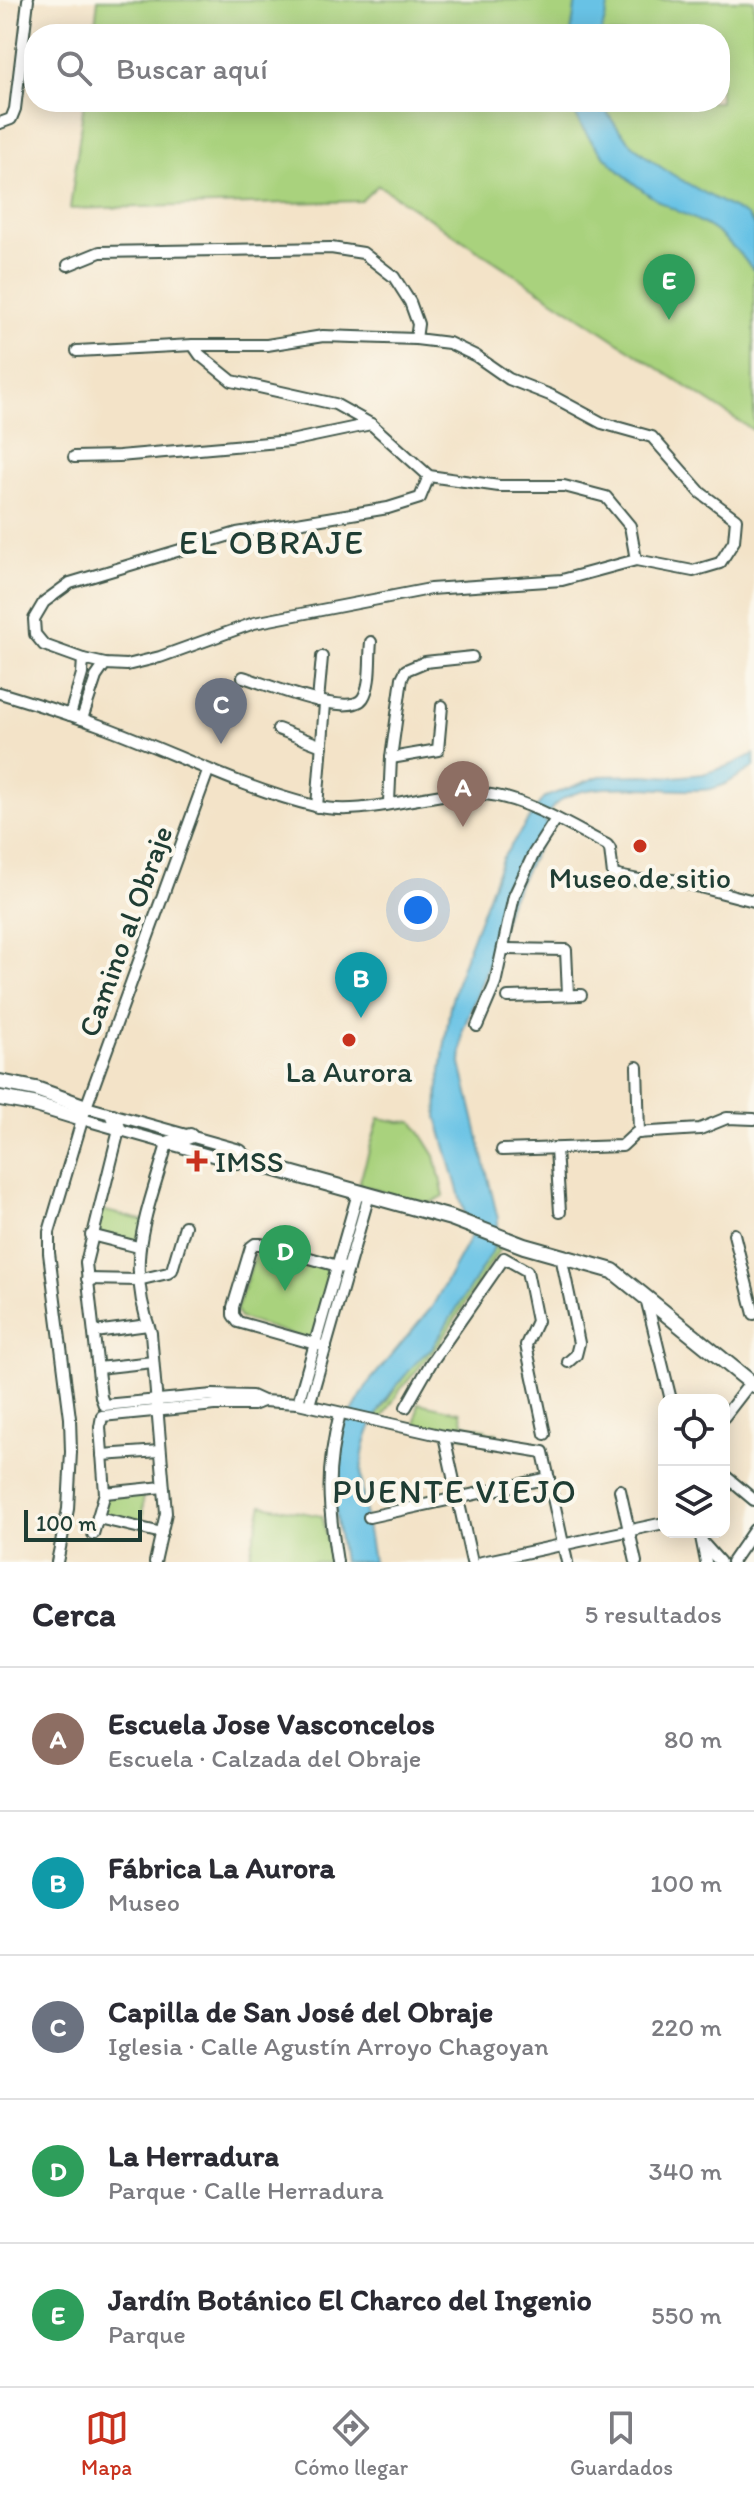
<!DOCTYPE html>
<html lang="es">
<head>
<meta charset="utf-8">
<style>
  :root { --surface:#fff; --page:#f7f7f7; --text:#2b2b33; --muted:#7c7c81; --line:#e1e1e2; --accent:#c8321e }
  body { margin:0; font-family:Itim,sans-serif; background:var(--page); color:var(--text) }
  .controls { position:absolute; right:24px; bottom:24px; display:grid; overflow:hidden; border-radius:16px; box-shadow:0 4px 20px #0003 }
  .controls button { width:72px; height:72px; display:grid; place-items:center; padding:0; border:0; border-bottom:2px solid var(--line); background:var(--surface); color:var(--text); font:40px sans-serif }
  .scale { position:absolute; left:24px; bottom:20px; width:118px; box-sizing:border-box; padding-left:8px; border:4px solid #1f3d34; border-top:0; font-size:22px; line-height:28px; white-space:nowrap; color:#1f3d34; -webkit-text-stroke:6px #fbf7ec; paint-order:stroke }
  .you { position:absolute; left:418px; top:910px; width:28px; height:28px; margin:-20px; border:6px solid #fff; border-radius:50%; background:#1a73e8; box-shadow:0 0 0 12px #1a73e833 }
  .badge { display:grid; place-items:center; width:52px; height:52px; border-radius:50%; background:var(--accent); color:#fff; font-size:26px; font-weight:700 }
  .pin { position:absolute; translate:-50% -66px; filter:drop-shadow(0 2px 4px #0008) }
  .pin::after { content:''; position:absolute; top:42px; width:28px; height:24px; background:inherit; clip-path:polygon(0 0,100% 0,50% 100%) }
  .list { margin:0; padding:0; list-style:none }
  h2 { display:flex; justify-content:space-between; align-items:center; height:104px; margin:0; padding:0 32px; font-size:34px }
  h2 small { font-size:26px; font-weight:400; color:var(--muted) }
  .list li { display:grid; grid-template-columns:52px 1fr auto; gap:24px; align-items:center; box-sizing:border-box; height:144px; padding:0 32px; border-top:2px solid var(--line) }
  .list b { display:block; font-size:30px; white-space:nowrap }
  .list p { margin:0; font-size:26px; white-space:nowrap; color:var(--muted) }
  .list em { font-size:26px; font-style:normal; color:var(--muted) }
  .icon { flex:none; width:44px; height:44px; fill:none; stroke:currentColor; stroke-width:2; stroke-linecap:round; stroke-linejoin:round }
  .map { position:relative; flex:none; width:754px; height:1562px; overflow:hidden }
  .search { position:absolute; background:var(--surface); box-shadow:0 4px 20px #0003; left:24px; right:24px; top:24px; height:88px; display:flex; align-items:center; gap:20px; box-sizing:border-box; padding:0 28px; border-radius:32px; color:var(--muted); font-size:30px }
  .sheet { height:824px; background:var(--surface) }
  nav { display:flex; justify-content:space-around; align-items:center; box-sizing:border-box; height:112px; border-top:2px solid var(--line); background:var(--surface); font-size:22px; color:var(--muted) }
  nav a { display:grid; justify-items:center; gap:4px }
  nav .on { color:var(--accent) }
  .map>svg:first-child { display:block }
</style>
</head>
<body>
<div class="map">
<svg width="754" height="1562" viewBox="0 0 754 1562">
  <rect width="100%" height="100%" fill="#fbf7ec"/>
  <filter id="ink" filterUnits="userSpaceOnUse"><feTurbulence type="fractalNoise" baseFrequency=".0125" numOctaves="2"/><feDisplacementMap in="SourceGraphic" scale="16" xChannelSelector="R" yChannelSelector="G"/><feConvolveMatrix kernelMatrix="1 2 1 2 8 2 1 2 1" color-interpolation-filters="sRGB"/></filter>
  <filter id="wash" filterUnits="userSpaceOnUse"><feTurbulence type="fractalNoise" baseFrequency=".006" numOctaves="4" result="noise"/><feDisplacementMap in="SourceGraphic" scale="32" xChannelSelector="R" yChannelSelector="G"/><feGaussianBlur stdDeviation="1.8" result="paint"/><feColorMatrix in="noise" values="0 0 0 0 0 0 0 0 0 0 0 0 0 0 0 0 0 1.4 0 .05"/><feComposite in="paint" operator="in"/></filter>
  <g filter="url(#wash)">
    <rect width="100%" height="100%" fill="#f3e3c8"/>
    <g fill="#a9d27d" stroke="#648858" stroke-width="2">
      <path d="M98 0H754V431L378 185 361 201 70 209 84 102H720V34H94Z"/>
      <path d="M379 1118 400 1122 413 1121 435 1156 444 1196 430 1203 396 1196 359 1184Z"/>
      <path d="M98 1209 145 1221 138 1247 91 1235Z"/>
      <path d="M493 1246 499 1250 440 1343 400 1390 381 1420 375 1418Z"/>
      <path d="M262 1250 334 1271 312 1341 240 1318 236 1311 256 1253Z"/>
      <path d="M418 1403 460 1412 464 1424 485 1429 487 1433H497L498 1439 495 1442 416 1428Z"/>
      <path d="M143 1494V1526L98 1517 106 1496Z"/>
      <path d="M262 1505 322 1516 331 1562H248Z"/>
    </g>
    <g fill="#67c2e5" stroke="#43808c" stroke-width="2">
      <path d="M576 0H610L601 34H571Z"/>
      <path d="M572 102H602C628 160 694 186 747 216L754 225V271C743 257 730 242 715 231 699 219 678 213 660 202 629 183 579 139 572 102Z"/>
      <path d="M754 754V767C740 775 726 786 710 789 669 796 560 767 545 822L549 825 508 905 499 938 463 1030 461 1064 498 1219V1234L492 1252 432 1348C418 1358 409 1371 398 1384 345 1449 362 1486 373 1562H343L331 1479 335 1441 369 1382 432 1307 471 1236 437 1117 438 1093 450 1006 461 968 502 859 543 798 600 776 644 775 673 777 703 774 731 765Z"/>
    </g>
  </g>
  <g filter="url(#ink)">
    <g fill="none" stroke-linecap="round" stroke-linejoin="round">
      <g stroke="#3f564a" stroke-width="14">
        <g id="minor">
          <path d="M0 123 11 119 15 109 28 0"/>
          <path d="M68 265 100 252 331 248 363 253 394 277 410 302 418 324 416 339"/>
          <path d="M193 345 200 355 232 381 335 404 371 424 429 476 499 486H564L606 497 630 526 636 560"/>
          <path d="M77 351 193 345H267L323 336 416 339 449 343 476 356 509 379 550 395 602 423 652 437 701 493 736 519 734 541 720 563 693 571 636 560 562 580 430 589 254 623 160 657 127 665 105 664 83 659 44 645 35 634 34 619 44 602 70 583 237 533 388 508 420 498 429 476"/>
          <path d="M74 457 119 456 290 441 371 424"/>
          <path d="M243 677C264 683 349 719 363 698 372 684 369 658 371 642"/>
          <path d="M0 693C33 703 66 713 99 725 171 751 240 788 315 806 365 818 422 792 472 793 521 794 565 824 607 845L610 849 613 875 639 880H673L754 901"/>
          <path d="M318 701 322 657"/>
          <path d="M70 715 82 674 83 659"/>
          <path d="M82 719 96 677 105 664"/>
          <path d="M278 729 322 746"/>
          <path d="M391 758 438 750 442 706"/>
          <path d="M389 802 391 758 402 678 406 670 425 662 472 657"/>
          <path d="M317 807 325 704"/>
          <path d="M505 949 566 950 568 995"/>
          <path d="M508 997 581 995"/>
          <path d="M477 1026 495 984 514 896 534 853 556 819"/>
          <path d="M637 1067 639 1133"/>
          <path d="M86 1107 240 1150 254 1163"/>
          <path d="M82 1119 237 1163H254"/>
          <path d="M119 1130 86 1263 101 1397 104 1405 213 1395 252 1396 263 1401 298 1403 444 1436 543 1452 567 1562"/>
          <path d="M556 1149 560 1212"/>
          <path d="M502 1150 622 1146 636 1133 700 1129 727 1118 754 1119"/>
          <path d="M734 1234 754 1314"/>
          <path d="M91 1235 138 1247"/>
          <path d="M561 1256 579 1343 576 1355 568 1362"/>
          <path d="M87 1279 138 1280 168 1273 172 1270 185 1226"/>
          <path d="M646 1298 671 1400"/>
          <path d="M95 1332 148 1325"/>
          <path d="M326 1347 238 1322 233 1315V1307L251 1247 255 1244H261L348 1269"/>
          <path d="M98 1368 153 1362"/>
          <path d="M298 1403 358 1193"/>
          <path d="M309 1405 369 1195"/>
          <path d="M406 1407 431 1363 504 1258 527 1271 537 1321 526 1345 545 1434"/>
          <path d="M724 1417 751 1382"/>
          <path d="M444 1436 472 1562"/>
          <path d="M102 1455 160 1451"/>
          <path d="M724 1475 754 1500"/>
          <path d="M620 1490 636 1562"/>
          <path d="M105 1493 163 1487"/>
          <path d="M369 1517 549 1478"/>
          <path d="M98 1518 162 1533"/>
          <path d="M700 1532 706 1562"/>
          <path d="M93 1534 105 1493 100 1427 102 1416 215 1405H253L263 1401"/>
          <path d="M703 1543 720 1562"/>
          <path d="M57 1562 68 1509 71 1452 70 1418 49 1253V1232L86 1107 208 771"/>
          <path d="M155 1562 166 1513 151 1333C124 1260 147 1215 167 1144"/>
          <path d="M337 1562C328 1504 325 1471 340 1413"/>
          <path d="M482 1562 664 1523"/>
          <path d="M732 1562 754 1530"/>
        </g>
      </g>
      <g stroke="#3f564a" stroke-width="18">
        <g id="major">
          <path d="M0 1082 36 1089 86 1107"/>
          <path d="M0 1098 33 1104 82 1119"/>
          <path d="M113 1116 119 1130"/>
          <path d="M167 1144 190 1136"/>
          <path d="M254 1163 451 1218 524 1246 613 1271 754 1385"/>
        </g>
      </g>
      <use href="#minor" stroke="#fff" stroke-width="10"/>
      <use href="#major" stroke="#fff" stroke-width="14"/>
    </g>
  </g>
  <g fill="#c8321e" stroke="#fbf7ec" stroke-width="3">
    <circle cx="640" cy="846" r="8"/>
    <circle cx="349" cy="1040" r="8"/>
    <path d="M193 1149h8v8h8v8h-8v8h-8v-8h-8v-8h8z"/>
  </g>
  <g text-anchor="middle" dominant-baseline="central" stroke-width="8" stroke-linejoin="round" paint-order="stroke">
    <g font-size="30" fill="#1f3d34" stroke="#fbf7ec">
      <text x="640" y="877">Museo de sitio</text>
      <text x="349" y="1071">La Aurora</text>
      <text x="215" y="1161" text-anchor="start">IMSS</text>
    </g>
    <g font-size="30" fill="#1f3d34" stroke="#fbf7ec">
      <text transform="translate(125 931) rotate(-70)">Camino al Obraje</text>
    </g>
    <g font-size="34" letter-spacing="2" fill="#1f3d34" stroke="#fbf7ec">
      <text x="272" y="542">EL OBRAJE</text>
      <text x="455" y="1491">PUENTE VIEJO</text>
    </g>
  </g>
</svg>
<div class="controls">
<button><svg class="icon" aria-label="locate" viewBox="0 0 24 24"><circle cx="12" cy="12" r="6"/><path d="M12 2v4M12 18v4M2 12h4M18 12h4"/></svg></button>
<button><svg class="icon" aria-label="layers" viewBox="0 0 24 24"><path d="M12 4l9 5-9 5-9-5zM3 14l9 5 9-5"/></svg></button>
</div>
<div class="scale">100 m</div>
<div class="you"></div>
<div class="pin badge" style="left:463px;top:827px;background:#8d6e63">A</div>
<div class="pin badge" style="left:361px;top:1018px;background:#0f9aa8">B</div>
<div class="pin badge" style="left:221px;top:744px;background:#6b7280">C</div>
<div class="pin badge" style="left:285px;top:1291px;background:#2e9e5b">D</div>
<div class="pin badge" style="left:669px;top:320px;background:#2e9e5b">E</div>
<div class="search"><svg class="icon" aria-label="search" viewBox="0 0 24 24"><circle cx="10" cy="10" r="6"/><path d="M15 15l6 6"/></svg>Buscar aquí</div>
</div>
<section class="sheet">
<h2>Cerca<small>5 resultados</small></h2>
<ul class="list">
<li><span class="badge" style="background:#8d6e63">A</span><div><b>Escuela Jose Vasconcelos</b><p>Escuela · Calzada del Obraje</p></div><em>80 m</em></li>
<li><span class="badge" style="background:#0f9aa8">B</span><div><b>Fábrica La Aurora</b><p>Museo</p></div><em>100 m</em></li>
<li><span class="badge" style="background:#6b7280">C</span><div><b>Capilla de San José del Obraje</b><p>Iglesia · Calle Agustín Arroyo Chagoyan</p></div><em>220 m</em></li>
<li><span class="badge" style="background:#2e9e5b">D</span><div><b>La Herradura</b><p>Parque · Calle Herradura</p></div><em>340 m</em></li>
<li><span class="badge" style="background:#2e9e5b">E</span><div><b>Jardín Botánico El Charco del Ingenio</b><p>Parque</p></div><em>550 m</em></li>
</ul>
</section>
<nav>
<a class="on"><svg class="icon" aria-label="map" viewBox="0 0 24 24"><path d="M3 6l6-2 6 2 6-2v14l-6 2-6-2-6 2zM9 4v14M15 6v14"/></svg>Mapa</a>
<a><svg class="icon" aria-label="directions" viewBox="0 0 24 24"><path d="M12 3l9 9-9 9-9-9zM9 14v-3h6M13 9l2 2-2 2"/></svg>Cómo llegar</a>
<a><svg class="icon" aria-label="saved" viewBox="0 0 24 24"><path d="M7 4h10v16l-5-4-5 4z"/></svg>Guardados</a>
</nav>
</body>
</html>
